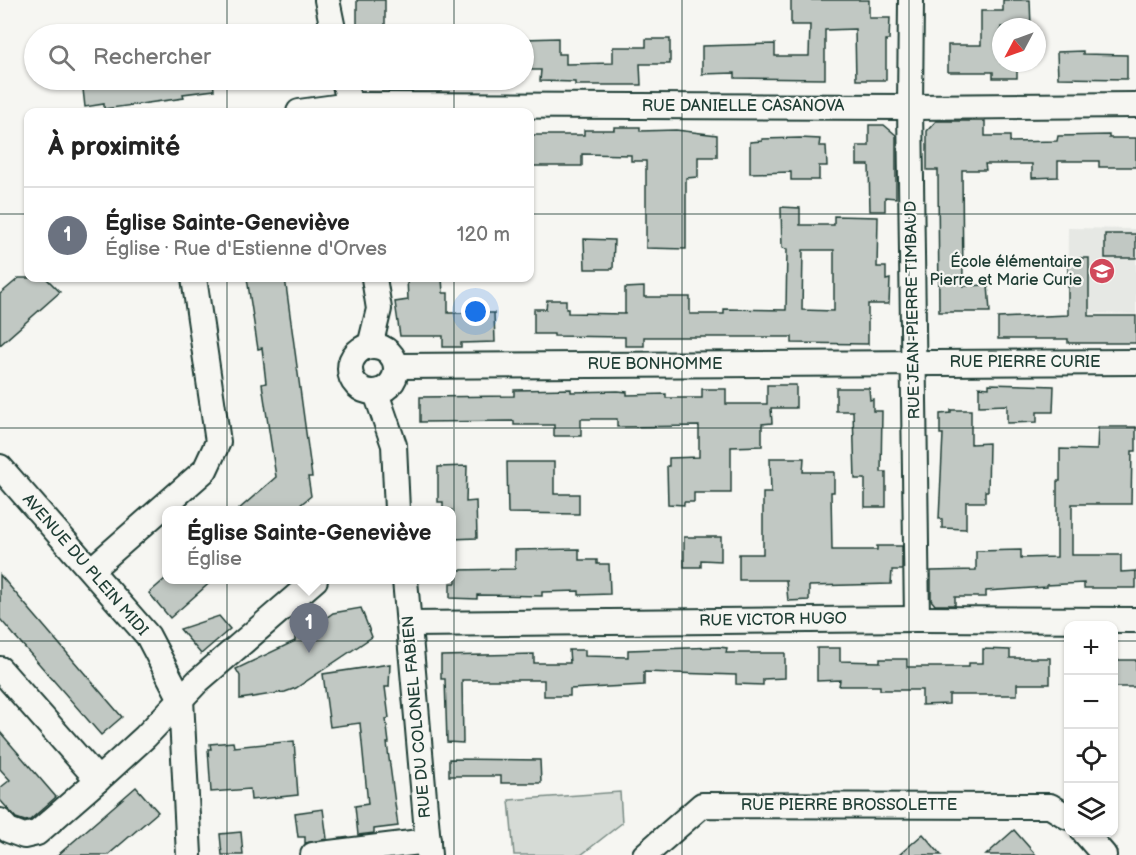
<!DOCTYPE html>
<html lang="fr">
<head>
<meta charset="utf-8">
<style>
  :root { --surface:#fff; --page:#f6f6f6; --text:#222; --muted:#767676; --line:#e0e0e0; --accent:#b45309 }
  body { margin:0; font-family:"Balsamiq Sans",sans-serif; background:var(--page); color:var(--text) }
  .controls { position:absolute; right:18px; bottom:18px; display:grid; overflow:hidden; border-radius:12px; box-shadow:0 2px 4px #0004 }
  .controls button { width:54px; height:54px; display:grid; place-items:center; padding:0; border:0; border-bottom:2px solid var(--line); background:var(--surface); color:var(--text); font:30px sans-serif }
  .compass { position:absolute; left:992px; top:18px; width:54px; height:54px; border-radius:50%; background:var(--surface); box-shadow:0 2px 4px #0004; rotate:229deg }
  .you { position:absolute; left:476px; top:312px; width:21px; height:21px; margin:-15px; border:4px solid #fff; border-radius:50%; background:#1a73e8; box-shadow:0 0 0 9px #1a73e833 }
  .badge { display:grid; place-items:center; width:39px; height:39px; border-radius:50%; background:var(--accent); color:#fff; font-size:20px; font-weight:700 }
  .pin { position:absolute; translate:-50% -50px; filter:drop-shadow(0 2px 3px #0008) }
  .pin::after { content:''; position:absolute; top:32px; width:21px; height:18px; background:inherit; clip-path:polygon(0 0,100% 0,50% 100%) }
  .popup { position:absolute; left:162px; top:506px; width:294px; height:78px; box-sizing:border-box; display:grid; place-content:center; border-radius:12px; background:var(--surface); filter:drop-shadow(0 2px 4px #0005); font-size:20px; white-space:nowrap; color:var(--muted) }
  .popup b { font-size:22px; color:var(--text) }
  .popup::after { content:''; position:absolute; left:50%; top:100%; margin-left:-12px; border:12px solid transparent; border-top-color:var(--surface) }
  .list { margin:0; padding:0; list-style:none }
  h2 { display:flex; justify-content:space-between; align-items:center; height:78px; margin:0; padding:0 24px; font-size:26px }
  h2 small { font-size:20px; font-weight:400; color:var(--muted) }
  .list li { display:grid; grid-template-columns:39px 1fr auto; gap:18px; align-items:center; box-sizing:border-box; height:96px; padding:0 24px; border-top:2px solid var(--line) }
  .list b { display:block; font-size:22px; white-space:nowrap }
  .list p { margin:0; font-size:20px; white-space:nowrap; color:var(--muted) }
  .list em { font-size:20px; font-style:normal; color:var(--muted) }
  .icon { flex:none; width:33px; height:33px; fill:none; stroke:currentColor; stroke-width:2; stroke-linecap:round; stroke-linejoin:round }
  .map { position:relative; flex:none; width:1136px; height:855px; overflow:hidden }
  .search { position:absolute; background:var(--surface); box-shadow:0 2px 4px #0004; left:24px; top:24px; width:510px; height:66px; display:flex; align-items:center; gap:15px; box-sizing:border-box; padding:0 21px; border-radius:33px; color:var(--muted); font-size:22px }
  .panel { position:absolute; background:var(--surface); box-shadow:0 2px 4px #0004; left:24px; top:108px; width:510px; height:174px; border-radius:12px }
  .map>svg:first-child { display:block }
</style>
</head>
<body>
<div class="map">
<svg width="1136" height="855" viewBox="0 0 1136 855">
  <rect width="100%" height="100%" fill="#f6f6f2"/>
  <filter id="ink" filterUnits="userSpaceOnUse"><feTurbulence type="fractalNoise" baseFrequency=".0167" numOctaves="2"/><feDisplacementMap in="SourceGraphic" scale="12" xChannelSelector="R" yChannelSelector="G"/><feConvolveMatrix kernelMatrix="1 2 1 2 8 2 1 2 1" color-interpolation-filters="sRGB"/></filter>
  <g filter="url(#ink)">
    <path fill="#e6e8e4" d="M1068 228 1136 229V314L1067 313Z"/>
    <path fill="#d6dbd6" stroke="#7a8c85" stroke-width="1.5" d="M620 792 622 823 581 855H514L509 800Z"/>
    <g fill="#c1c8c3" stroke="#1f3d34" stroke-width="1.5" fill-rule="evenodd">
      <rect x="357" y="0" width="28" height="34"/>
      <path d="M791 0H869V18H890L889 40H886V80H856L855 29 825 30V79L735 78V73L702 74V46L775 44V56H809L810 25H791Z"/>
      <path d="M1003 0H1030L1031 27H1001V63H1017V78H993V72H948V45H981V11H1003Z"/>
      <path d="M558 38V54H566V64L613 63V47H646V39H670V64H640L641 85H575V82L540 81 541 70H524V39Z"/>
      <path d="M1083 51V54L1127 55V79L1058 78 1057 52Z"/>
      <path d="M82 80H213L214 90 183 94 184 98 104 109V104L85 107Z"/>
      <path d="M936 121H985V136H1010V142L1057 141 1058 136 1109 135V138H1136V167H1099V161H1058V177L1032 178V164H985L986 170H962L963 286 988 285 990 312H939L938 170H927V131Z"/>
      <path d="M869 125H884L896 135V198L885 197V211H870L869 165H857V146H869Z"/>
      <path d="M614 127H640V131L676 130 717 135V157H698V177L686 178V249L646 248V161H631V155L582 154V166H530V135H584V130H614Z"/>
      <path d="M800 138 820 139 819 146H826L827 166H819V180H791V172L750 173V142L762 141V139Z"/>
      <path d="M781 207 800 208V225H834V216L878 217 877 267H886V280L890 279 889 304H868V344L792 343V337H644V346H625V337L554 336V334H534V309H546L547 300H566V309H568V313L625 314V288L644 287V297H690V314H724V309L786 310 787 249 782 248ZM803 250H834V311L802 310Z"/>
      <rect x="1105" y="234" width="31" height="24"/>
      <path d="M584 239 614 240 613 269H585Z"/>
      <path d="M1068 258H1089V316H1136V343H1068V339H998V318L1068 315Z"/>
      <path d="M19 278H46L60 292 0 345V294Z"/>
      <path d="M247 278H285L312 477H308L311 496 294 510H238L276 477 262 384 266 383 262 348 258 349Z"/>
      <path d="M407 278H442L443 293H448V313H494L495 342 461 343V347H443V336H400L395 302 408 300Z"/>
      <path d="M989 384 1054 386 1053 412H1037V422L1007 423V405L979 406V387L989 388Z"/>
      <path d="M767 385H796V408H771L772 423 762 424V446L731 447V493H694V502H684V505L668 504 667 466H669V458L699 457V426L617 427V419H581V436H554V425H514V421L420 422V397L514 396V390L571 389V392L618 391 627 392V395L666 394V398H702V389H726V404H767Z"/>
      <path d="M836 388H869L870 400 873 399V411H882L881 472H886V507H865V479H855L853 411H836Z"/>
      <path d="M951 410H971V444L989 443 988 491H985V502H966V529L942 528V519H939L943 434H940V414L951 413Z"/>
      <path d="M1098 427H1136V451H1132L1131 504H1072V555H1121V572L1136 571V588H1084V583L1047 585V587L986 591V597H955V605H935L931 600V571L976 570V551L1021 550V558L1057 557V481H1060V449L1097 450Z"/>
      <path d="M770 458H804L803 472H834V492H831L832 550H877V546H902V570H892L891 584 809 586V600L788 601 786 580H739V554H763V493H771Z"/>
      <path d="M507 462H554V494H579V514L508 513Z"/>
      <path d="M467 466 466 502 476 501 477 538 452 539V510H443V502H438V467Z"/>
      <path d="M684 537H721V561L701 560V567H684Z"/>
      <path d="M579 549V560H597V564H609L610 594 579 595V591L542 592V596L477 595V599L450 598V583H456V570L515 569V550Z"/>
      <path d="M0 575 122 717 101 735 0 619Z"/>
      <path d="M165 579H214L170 618 149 593Z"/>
      <path d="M361 608 372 637 296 688 285 692 240 699V676L236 669 295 641V629L301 623 323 620 333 613Z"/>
      <path d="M219 616 230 629 201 654 180 629Z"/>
      <path d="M719 647 727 648 726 653H785V678L763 679V685L736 684V675L644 672V685L570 689V696H544V680H462L463 743 447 742 445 679H441V656L534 654V663H570L569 650H585V656L628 657V650Z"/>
      <path d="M817 648H840V661L880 662V659H907V667H969V663H983V649L1010 650V658H1050V684H1017V695H949V704L922 705V690H880V686H839L840 680 817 681Z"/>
      <rect x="1113" y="660" width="23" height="27"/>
      <path d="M390 664 389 687H385L389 718 386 719 389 743H387L398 826 374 829V833L358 835 355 806 368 804 360 723 330 727 323 674Z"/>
      <path d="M0 732 56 797 30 820 25 821 16 818 0 800V788L10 780 0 769Z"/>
      <path d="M294 741 298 795 251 800 250 789 211 792 208 749H211L210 744 233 742 234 747Z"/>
      <path d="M449 759 540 760 541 783H501V776H449Z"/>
      <path d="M136 787 158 812 108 855H58Z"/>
      <path d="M323 809 327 839 305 843V837H298L295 813Z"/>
      <path d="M1014 830 1036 855H986Z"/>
      <path d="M241 832 243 855H222L220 834Z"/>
      <path d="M923 834 941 855H899Z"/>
    </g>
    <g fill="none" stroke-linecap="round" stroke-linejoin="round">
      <g stroke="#1f3d34" stroke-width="28">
        <g id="street">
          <path d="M327 0 334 34"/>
          <path d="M911 0 910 107 917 619"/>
          <path d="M344 80 351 112"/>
          <path d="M299 112 350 105 910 107 1136 105"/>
          <circle cx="373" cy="369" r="23"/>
          <path d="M370 346 379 309 374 278"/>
          <path d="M396 366 1136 362"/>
          <path d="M376 393 394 445 397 510"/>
          <path d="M0 467 148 636 181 699 189 855"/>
          <path d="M91 570 205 470 218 442 194 278"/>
          <path d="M405 580 429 855"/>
          <path d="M410 624 917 619 1136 620"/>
          <path d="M0 669 98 780 145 737 198 681 315 580"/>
          <path d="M0 821 8 830 24 836 37 833 98 780"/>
          <path d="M1084 832 1104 855"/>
          <path d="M313 855 428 841"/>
          <path d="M645 855 702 805 1050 806 1068 817"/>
        </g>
      </g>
      <use href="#street" stroke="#f6f6f2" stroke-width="24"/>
    </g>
  </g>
  <path fill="none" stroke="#1f3d34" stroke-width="1.5" stroke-opacity="0.55" d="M227 0V34M454 0V34M682 0V855M909 0V855M227 80V112M454 80V112M0 214H28M530 214H1136M227 278V855M454 278V855M0 428H1136M0 641H1068M1114 641H1136"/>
  <defs>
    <g id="school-disc" transform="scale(1.35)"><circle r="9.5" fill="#d1495b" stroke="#f6f6f2"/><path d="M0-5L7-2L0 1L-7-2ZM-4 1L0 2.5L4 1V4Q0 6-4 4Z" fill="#fff"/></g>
  </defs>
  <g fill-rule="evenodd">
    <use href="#school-disc" x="1102" y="271"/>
  </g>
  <g text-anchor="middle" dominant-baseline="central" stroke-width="4.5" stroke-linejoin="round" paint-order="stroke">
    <g font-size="16" fill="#1f3d34" stroke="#f6f6f2">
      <text x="743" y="106">RUE DANIELLE CASANOVA</text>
      <text transform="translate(913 310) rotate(-91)">RUE JEAN-PIERRE TIMBAUD</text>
      <text x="1025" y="362">RUE PIERRE CURIE</text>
      <text x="655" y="364">RUE BONHOMME</text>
      <text transform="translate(85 565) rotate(49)">AVENUE DU PLEIN MIDI</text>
      <text transform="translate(773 620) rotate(-1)">RUE VICTOR HUGO</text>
      <text transform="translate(417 717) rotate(-95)">RUE DU COLONEL FABIEN</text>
      <text x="849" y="805">RUE PIERRE BROSSOLETTE</text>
    </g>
    <g font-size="16" fill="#1f3d34" stroke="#f6f6f2" text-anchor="end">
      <text x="1082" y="262">École élémentaire<tspan x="1082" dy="18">Pierre et Marie Curie</tspan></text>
    </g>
  </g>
</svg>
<div class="controls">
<button>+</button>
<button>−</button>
<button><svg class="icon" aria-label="locate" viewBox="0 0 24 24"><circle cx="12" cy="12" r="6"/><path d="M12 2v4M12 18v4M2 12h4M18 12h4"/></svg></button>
<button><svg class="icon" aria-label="layers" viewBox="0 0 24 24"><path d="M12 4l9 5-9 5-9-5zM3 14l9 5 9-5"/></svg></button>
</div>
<svg class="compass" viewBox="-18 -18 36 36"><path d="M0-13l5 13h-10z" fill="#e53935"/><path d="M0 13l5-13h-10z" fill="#767676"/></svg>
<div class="you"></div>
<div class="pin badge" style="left:309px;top:653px;background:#6b7280">1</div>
<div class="popup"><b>Église Sainte-Geneviève</b>Église</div>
<div class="search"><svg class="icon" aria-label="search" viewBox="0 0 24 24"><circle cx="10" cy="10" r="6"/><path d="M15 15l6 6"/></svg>Rechercher</div>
<section class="panel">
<h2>À proximité<small></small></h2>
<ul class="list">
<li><span class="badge" style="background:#6b7280">1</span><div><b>Église Sainte-Geneviève</b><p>Église · Rue d'Estienne d'Orves</p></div><em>120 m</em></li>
</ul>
</section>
</div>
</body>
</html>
